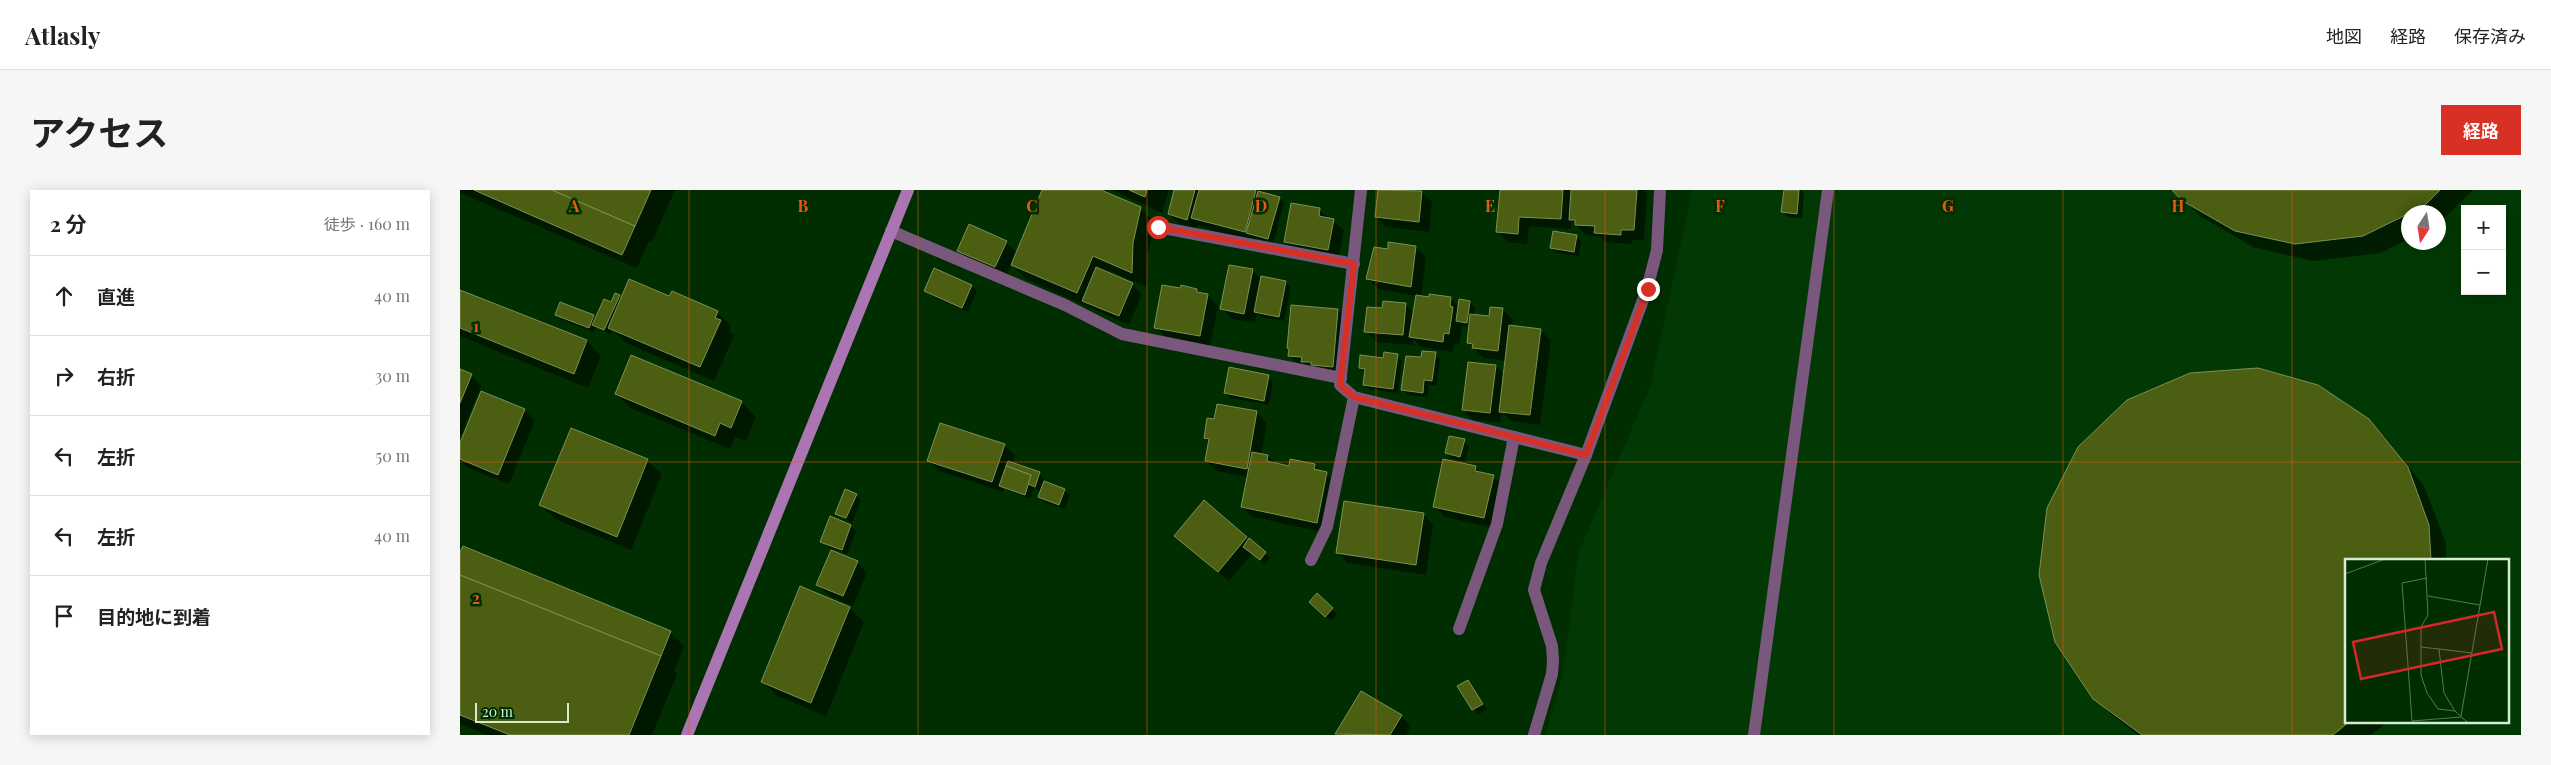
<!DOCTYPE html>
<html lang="ja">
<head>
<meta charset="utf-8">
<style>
  :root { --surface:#fff; --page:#f6f6f6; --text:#222; --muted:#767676; --line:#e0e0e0; --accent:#d93025 }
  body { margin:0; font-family:"Playfair Display","Noto Sans JP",serif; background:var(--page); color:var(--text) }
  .controls { position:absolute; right:15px; top:15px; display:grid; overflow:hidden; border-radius:0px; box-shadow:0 2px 12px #0003 }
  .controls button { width:45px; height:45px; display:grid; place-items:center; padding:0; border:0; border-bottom:1px solid var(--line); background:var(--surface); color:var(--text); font:25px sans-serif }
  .compass { position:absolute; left:1941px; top:15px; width:45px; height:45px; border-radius:50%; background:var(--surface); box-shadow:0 2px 12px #0003; rotate:192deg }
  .scale { position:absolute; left:15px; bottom:12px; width:94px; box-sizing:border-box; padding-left:5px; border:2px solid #d4edd2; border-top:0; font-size:14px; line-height:18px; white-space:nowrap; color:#d4edd2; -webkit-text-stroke:4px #002e01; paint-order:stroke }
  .stop { position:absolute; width:15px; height:15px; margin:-11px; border:4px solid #d93025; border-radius:50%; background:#fff }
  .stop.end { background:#d93025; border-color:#fff; box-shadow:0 1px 5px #0008 }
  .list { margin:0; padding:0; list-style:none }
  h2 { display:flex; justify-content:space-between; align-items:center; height:65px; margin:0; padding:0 20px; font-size:21px }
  h2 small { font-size:16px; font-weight:400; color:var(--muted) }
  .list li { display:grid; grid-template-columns:32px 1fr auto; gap:15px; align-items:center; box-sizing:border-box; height:80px; padding:0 20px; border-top:1px solid var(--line) }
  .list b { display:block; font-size:19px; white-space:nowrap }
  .list em { font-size:16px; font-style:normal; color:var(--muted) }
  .icon { flex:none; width:28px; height:28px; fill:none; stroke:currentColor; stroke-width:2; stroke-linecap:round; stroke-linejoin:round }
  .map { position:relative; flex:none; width:2061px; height:545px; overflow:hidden; border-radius:0px }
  header { display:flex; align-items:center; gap:30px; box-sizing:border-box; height:70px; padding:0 25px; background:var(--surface); border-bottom:1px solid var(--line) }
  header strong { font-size:24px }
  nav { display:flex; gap:28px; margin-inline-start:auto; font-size:18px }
  .intro { display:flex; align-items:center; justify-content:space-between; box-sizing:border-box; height:120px; padding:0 30px }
  h1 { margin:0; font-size:35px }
  .button { padding:12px 22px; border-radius:0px; background:var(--accent); color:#fff; font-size:18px; font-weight:700 }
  main { display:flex; gap:30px; padding:0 30px }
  aside { flex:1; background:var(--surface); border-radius:0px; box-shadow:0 2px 12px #0003 }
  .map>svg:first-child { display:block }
</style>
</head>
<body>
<header>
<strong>Atlasly</strong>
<nav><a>地図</a><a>経路</a><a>保存済み</a></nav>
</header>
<div class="intro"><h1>アクセス</h1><a class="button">経路</a></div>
<main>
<aside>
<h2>2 分<small>徒歩 · 160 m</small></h2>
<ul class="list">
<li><svg class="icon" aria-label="ahead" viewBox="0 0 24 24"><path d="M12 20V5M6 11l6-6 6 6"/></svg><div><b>直進</b></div><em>40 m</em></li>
<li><svg class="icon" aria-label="right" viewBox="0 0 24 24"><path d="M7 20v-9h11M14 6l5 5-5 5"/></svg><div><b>右折</b></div><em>30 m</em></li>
<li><svg class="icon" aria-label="left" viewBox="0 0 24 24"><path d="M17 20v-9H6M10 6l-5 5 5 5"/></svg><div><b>左折</b></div><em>50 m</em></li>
<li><svg class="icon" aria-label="left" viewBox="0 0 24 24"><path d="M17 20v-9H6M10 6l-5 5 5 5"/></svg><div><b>左折</b></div><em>40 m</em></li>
<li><svg class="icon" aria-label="arrive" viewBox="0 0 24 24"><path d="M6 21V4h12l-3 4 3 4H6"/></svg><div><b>目的地に到着</b></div></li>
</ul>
</aside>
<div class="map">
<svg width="2061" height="545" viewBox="0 0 2061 545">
  <rect width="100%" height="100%" fill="#002e01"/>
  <path fill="#013803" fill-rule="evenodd" d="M1232 0H2061V545H1086L1104 480 1118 364 1191 194ZM2005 19H2042V101H2005ZM1948 22H1978V52H1948ZM1886 370H2047V531H1886Z"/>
  <g fill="#0007" fill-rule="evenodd">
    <path d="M0 0H215L192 52 189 51 177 78 0 3Z"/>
    <path d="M584 0H638L680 18 695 33 687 68 686 97 648 80 646 83 672 94 682 104 669 135 566 89 551 74 546 87 509 71 499 60 546 52 557 63Z"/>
    <path d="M652 0H709L702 23Z"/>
    <path d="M715 0H797L819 8 824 13 813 53 796 48 795 52 743 38 739 34 737 39 719 34 709 24Z"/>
    <path d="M929 0 962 2 972 12 969 42 926 37 916 27Z"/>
    <path d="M1041 0H1183L1187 4 1184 50H1172L1171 54 1146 52 1139 46 1126 45 1111 30V39L1069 36 1067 54 1048 52 1038 42Z"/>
    <path d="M1325 0H1341L1344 3 1342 28 1328 27 1323 22Z"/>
    <path d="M1714 0H2013L1978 34V22H1948V49L1921 63 1853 71 1793 57 1740 26Z"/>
    <path d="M859 20 884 40 878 70 836 62 825 51Z"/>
    <path d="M1116 46 1121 51 1119 66 1097 63 1092 58Z"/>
    <path d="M956 57 966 67 961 106 990 108 999 117 1010 112 1015 117 1014 126 1030 128 1043 119 1053 130 1052 137 1080 140 1091 150 1080 235 1051 231 1042 222 1040 233 1013 230 1003 220 1036 176 1045 185 1046 171 1024 168 1008 153 1010 137 1002 136 999 154 994 153 993 162 961 157 953 149V155L916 152 906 141 923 119 945 114 954 123 957 106 918 99 908 89 911 68 929 60Z"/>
    <path d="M475 80 512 96 517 101 508 122 471 106 466 101Z"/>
    <path d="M792 80 802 90 825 92 831 97 824 131 801 127 797 123 795 133 772 129 762 119Z"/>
    <path d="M737 100 747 105 758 116 750 156 706 148 696 137Z"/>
    <path d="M0 101 127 151 141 166 128 198 0 146Z"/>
    <path d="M159 107 162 109 210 108 257 122 271 136 269 141 274 145 254 191 164 152 152 139 150 144 136 137 134 142 102 130 97 125 133 126 136 129Z"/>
    <path d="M878 120 888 131 883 186 840 176 830 166ZM837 166 848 167V169L837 168Z"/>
    <path d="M975 164 980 169 977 195H969L968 207 948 205 943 200 962 169Z"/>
    <path d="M937 166 942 171 938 203 909 199 904 194 905 183 900 178Z"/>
    <path d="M172 167 282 213 296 227 286 251 275 247 270 259 171 218 156 204Z"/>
    <path d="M0 181 11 185 21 196 0 248Z"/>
    <path d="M808 186 813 192 809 215 770 208 765 203Z"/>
    <path d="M64 220 75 230 49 294 6 277 0 271V256Z"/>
    <path d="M796 222 807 233 801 265 808 266 816 274 830 277 854 275 877 294 867 343 793 327 782 317 788 287 757 281 746 271 750 253 745 248 755 231Z"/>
    <path d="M1908 230 1926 248 1964 296 1986 353V370H1886V531H1929L1911 545H1678L1652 525 1634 508Z"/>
    <path d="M1004 251 1009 256 1005 272 991 268 986 263Z"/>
    <path d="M544 255 555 265 552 273 579 283 584 288 583 292 604 300 610 305 605 319 584 312 579 307 581 301 574 298 570 309 544 299 543 302 479 281 469 271Z"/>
    <path d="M187 270 202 284 171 360 95 329 81 315Z"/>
    <path d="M1015 277 1022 284 1033 287 1044 297 1034 338 985 327 974 316Z"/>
    <path d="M396 305 401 310 392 333 377 324Z"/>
    <path d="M744 312 810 368 805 375 792 364 769 391 726 356Z"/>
    <path d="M963 324 973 335 966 385 888 373 878 363Z"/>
    <path d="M391 336 396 341 387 364 367 356 362 351Z"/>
    <path d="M0 366 210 442 224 456 214 481 217 484 192 545H27L0 534Z"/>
    <path d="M397 372 407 383 393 416 368 405 357 394Z"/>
    <path d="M340 398 390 418 404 432 366 526 317 506 302 491Z"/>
    <path d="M857 405 877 424 871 431 851 412Z"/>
    <path d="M1007 491 1027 519 1018 525 999 497Z"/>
    <path d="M941 526 951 536 946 545 876 544Z"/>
  </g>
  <g fill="#4b5e12" stroke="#7e9153">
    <path d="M14 0H92L175 36 162 65Z"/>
    <path d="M92 0H191L175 36Z"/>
    <path d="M582 0H641L681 17 673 53 672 83 633 66 617 103 551 75Z"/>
    <path d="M669 0H687L685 7Z"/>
    <path d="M714 0H735L727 30 708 24Z"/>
    <path d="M739 0H796L785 42 731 28Z"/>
    <path d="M918 0 962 1 959 32 915 27Z"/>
    <path d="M1040 0H1103L1101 29 1059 27 1058 44 1036 42Z"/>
    <path d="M1111 0H1177L1174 40H1161V45L1134 43 1135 36 1115 35V30H1109Z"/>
    <path d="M1324 0H1339L1337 24 1321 22Z"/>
    <path d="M1712 0H1980L1964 16 1903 46 1835 54 1775 41 1721 10Z"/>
    <path d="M798 1 820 7 808 49 786 43Z"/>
    <path d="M831 13 860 18 859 26 874 29 868 60 824 52Z"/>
    <path d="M509 34 547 51 535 77 497 61Z"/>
    <path d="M1093 41 1117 45 1114 62 1090 58Z"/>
    <path d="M928 52 956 56 951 97 906 89 914 57 928 59Z"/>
    <path d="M769 75 793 79 784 124 760 119Z"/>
    <path d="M636 77 673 93 659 126 622 111Z"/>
    <path d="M474 78 512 95 502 118 464 101Z"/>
    <path d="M801 86 826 91 819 127 794 122Z"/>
    <path d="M169 89 209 106 212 101 258 121 255 128 261 130 240 177 148 138Z"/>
    <path d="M702 95 720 98 721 95 737 99V102L748 104 740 146 694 138Z"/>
    <path d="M0 100 127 150 114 184 0 138Z"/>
    <path d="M155 103 160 105 144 140 132 135 144 109 151 112Z"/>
    <path d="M969 104 991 107 990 116 993 117 989 144 984 143 983 152 949 147 956 105 969 107Z"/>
    <path d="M999 109 1010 111 1007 133 996 131Z"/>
    <path d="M923 111 946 113 943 145 904 142 907 117 922 118Z"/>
    <path d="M100 112 134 125 129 138 95 125Z"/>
    <path d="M831 115 878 119 873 177 851 175V172H841L842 167 828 166 829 159 827 158Z"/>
    <path d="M1030 117 1043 118 1038 161 1012 158 1013 154 1007 153 1010 124 1029 126Z"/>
    <path d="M1049 135 1081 139 1070 225 1039 222Z"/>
    <path d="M962 161 976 162 972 191 964 190 963 203 941 200 946 166 961 167Z"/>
    <path d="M924 162 938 164 933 199 903 195 905 179 899 178 900 165 923 168Z"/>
    <path d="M171 165 282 211 271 238 260 233 255 246 155 204Z"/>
    <path d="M1008 172 1036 175 1030 223 1002 220Z"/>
    <path d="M769 177 809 185 804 211 764 203Z"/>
    <path d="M1798 178 1858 195 1909 229 1948 277 1969 335 1971 370H1886V531H1890L1873 545H1682L1633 509 1595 452 1579 385 1587 318 1618 257 1667 210 1730 183Z"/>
    <path d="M0 179 12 184 0 213Z"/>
    <path d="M21 201 65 219 38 285 0 269V253Z"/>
    <path d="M757 214 797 221 787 279 745 271 749 249 744 248 747 228 754 229Z"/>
    <path d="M480 233 545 254 532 292 467 271Z"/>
    <path d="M111 238 188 269 157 347 79 315Z"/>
    <path d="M989 246 1005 249 1000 267 985 263Z"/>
    <path d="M792 262 808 265 807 271 829 276 830 269 855 274 854 279 867 282 857 333 781 317Z"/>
    <path d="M983 269 1016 276 1015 281 1034 285 1024 328 973 317Z"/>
    <path d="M548 271 580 282 575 297 568 294 571 285 546 276Z"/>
    <path d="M546 276 571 285 565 305 539 296Z"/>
    <path d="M584 291 605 299 599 315 578 307Z"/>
    <path d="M385 299 397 304 386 328 375 324Z"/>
    <path d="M744 310 787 347 758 382 714 346Z"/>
    <path d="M884 311 964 323 956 375 876 363Z"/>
    <path d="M370 326 391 335 382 360 360 352Z"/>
    <path d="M789 348 806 362 800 370 783 357Z"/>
    <path d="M3 356 211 441 201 466 0 385V362Z"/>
    <path d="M371 360 398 371 383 406 356 395Z"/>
    <path d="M0 385 201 466 169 545H50L0 525Z"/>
    <path d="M340 396 390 417 351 513 301 492Z"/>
    <path d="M857 403 873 418 865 427 849 412Z"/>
    <path d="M1008 490 1023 514 1012 520 997 496Z"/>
    <path d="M901 501 942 525 930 545 875 544Z"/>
  </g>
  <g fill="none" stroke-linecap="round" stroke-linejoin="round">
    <g stroke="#7a587e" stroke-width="12">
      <path d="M698 37 894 74"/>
      <path d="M851 370 867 337 894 207"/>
      <path d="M999 439 1037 334 1054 247"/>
      <path d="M1294 545 1368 0"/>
    </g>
    <g stroke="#7a587e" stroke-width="12">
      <path d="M901 0 880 195 894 207 1126 265"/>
      <path d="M431 41 605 115 662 144 881 188"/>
      <path d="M1074 545 1092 484 1093 471 1092 456 1074 400 1081 373 1126 265 1187 99 1197 60 1200 0"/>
    </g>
    <path stroke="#ab74b2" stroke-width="12" d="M227 545 448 0"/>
  </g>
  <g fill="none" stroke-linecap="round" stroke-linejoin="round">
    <path stroke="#d93025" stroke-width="6" d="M698 37 894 74 880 195 894 207 1126 265 1188 99"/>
  </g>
  <path fill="none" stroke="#e8590c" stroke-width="1" stroke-opacity="0.55" d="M229 0V545M458 0V545M687 0V545M916 0V545M1145 0V545M1374 0V545M1603 0V545M1832 0V545M0 272H2061"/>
  <g transform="translate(1885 369)">
    <rect width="164" height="164" fill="#002e01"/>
    <path fill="none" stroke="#557a55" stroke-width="1" d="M80 0 83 56 76 68V116L82 134 93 150 110 152 122 163M0 15 40 0M82 19 57 24 67 162 116 158M83 37 135 46M76 88 94 90 99 134 110 152M94 90 127 94M116 157 143 0"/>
    <path fill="#d62828" fill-opacity="0.15" stroke="#d62828" stroke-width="2.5" d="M149 53 157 90 16 120 8 83Z"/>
    <rect width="164" height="164" fill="none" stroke="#d4edd2" stroke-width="2.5"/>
  </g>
  <g font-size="16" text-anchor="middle" font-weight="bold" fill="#e8590c" stroke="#002e01" stroke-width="5" stroke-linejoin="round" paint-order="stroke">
    <text x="114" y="22">A</text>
    <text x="343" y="22">B</text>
    <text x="572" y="22">C</text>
    <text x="801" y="22">D</text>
    <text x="1030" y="22">E</text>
    <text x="1260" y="22">F</text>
    <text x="1488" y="22">G</text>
    <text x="1718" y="22">H</text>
    <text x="16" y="142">1</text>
    <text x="16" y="414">2</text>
  </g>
</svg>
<div class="controls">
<button>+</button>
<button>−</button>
</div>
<svg class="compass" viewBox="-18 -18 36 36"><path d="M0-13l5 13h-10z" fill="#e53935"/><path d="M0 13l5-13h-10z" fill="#767676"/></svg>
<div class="scale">20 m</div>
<div class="stop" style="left:698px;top:37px"></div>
<div class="stop end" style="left:1188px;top:99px"></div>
</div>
</main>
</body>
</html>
